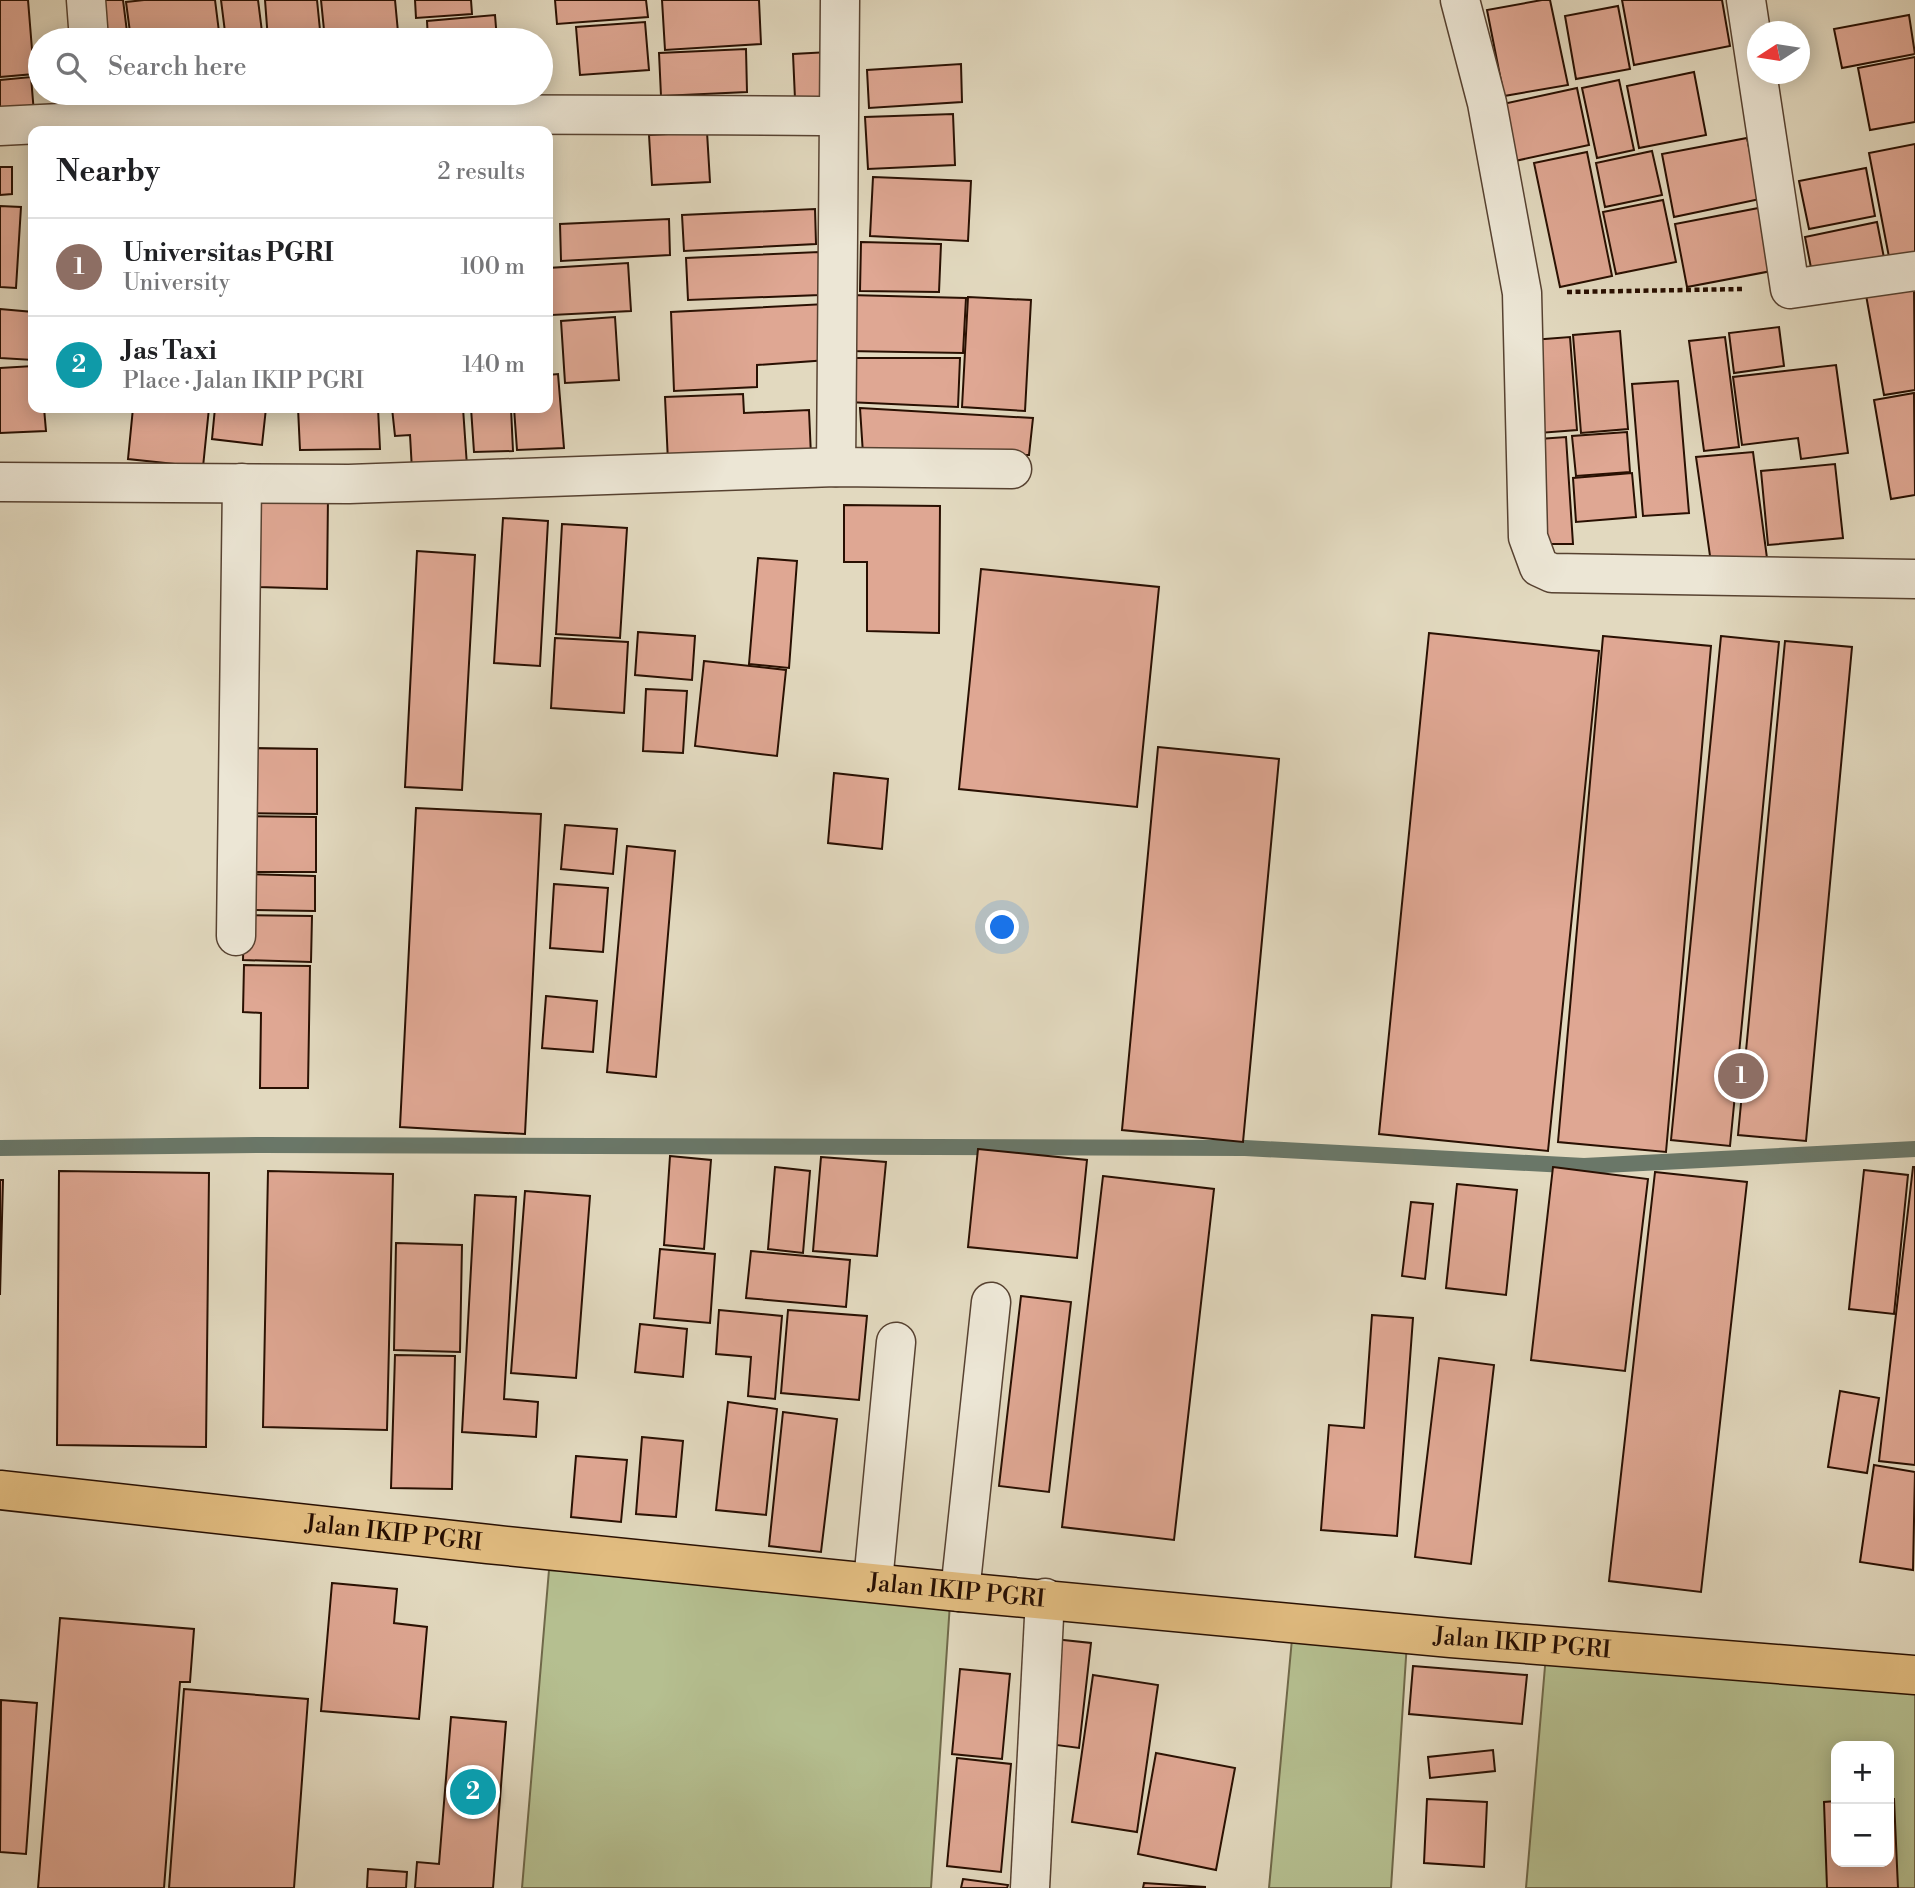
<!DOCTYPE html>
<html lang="en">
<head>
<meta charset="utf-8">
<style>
  :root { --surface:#fff; --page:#f2f2f2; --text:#202124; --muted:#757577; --line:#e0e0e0; --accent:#ea580c }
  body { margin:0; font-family:"Libre Bodoni",serif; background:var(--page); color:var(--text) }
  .controls { position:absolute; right:21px; bottom:21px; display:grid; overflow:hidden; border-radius:14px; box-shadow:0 4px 18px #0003 }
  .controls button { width:63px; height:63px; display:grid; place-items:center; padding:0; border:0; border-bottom:2px solid var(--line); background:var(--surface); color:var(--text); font:35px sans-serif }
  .compass { position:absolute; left:1747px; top:21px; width:63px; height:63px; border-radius:50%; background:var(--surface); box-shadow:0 4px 18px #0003; rotate:258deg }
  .you { position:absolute; left:1003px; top:928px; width:24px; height:24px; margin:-18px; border:5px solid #fff; border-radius:50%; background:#1a73e8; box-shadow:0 0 0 10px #1a73e833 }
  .badge { display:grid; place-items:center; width:46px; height:46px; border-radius:50%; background:var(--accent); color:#fff; font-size:23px; font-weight:700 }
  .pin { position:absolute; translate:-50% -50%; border:4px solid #fff; box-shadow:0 2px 7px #0006 }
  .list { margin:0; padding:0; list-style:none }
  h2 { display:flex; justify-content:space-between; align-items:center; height:91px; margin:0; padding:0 28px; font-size:30px }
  h2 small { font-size:23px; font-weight:400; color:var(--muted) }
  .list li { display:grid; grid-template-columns:46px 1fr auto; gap:21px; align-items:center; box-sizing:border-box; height:98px; padding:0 28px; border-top:2px solid var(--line) }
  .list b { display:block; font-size:26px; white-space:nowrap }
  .list p { margin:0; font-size:23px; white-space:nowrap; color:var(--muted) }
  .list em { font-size:23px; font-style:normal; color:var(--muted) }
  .icon { flex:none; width:38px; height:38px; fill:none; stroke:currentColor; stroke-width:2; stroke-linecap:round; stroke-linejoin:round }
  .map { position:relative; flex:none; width:1915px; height:1888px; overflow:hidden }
  .search { position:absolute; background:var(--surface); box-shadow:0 4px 18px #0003; left:28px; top:28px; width:525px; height:77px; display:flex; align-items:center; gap:18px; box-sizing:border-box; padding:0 24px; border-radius:38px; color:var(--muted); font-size:26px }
  .panel { position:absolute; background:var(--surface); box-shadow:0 4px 18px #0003; left:28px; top:126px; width:525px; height:287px; border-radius:14px }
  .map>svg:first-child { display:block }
</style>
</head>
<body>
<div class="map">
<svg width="1915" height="1888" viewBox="0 0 1915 1888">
  <rect width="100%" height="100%" fill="#e2d9bf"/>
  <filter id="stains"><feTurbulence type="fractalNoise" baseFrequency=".00286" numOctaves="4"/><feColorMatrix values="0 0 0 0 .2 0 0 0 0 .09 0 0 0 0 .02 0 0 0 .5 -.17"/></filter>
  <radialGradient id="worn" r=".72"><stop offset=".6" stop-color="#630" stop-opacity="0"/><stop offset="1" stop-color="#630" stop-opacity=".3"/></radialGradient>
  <g fill="#b5bf90" stroke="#6f6849" stroke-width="2" fill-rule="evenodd">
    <path d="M549 1570 873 1582 951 1588 931 1888H522Z"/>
    <path d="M1293 1628 1407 1642 1391 1888H1269Z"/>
    <path d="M1547 1643 1915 1689V1888H1526ZM1836 1746H1889V1862H1836Z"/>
  </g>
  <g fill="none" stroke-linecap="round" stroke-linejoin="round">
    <path stroke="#6a7768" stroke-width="16" d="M0 1148 262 1145 1245 1148 1584 1166 1915 1149"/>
  </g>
  <g fill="#dfa793" stroke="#291002" stroke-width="2">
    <path d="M0 0H28L34 74 0 77Z"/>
    <path d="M104 0H123L128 40H100Z"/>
    <path d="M144 0H215L220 40H131L126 2Z"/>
    <path d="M221 0H258L263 40H226Z"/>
    <path d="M265 0H317L321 40H268Z"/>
    <path d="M321 0H395L398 32 325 40Z"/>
    <path d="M415 0H471L472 14 416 18Z"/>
    <path d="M555 0H646L648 17 557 24Z"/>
    <path d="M662 0H759L761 44 665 50Z"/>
    <path d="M1542 0H1550L1568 85 1504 96 1487 10Z"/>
    <path d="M1622 0H1722L1730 46 1634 65Z"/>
    <path d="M1618 6 1630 69 1576 79 1565 16Z"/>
    <path d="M495 15 497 40H428L427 21Z"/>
    <path d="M1909 15 1915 54 1842 68 1834 29Z"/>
    <path d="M645 22 649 70 580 75 576 27Z"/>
    <path d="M746 49 747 92 661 96 659 53Z"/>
    <path d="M829 52 831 97 795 99 793 54Z"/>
    <path d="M1915 57V122L1870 130 1858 68Z"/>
    <path d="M961 64 962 102 869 108 867 70Z"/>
    <path d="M1694 72 1706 135 1639 148 1627 86Z"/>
    <path d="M31 77 34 113 0 116V80Z"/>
    <path d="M1619 80 1634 150 1597 158 1582 88Z"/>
    <path d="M1577 88 1589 145 1515 161 1503 104Z"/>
    <path d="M953 114 955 165 868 169 865 117Z"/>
    <path d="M707 132 710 182 652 185 649 135Z"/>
    <path d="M1747 138 1760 199 1674 217 1662 154Z"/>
    <path d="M1915 144V252L1889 257 1869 153Z"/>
    <path d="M1652 151 1662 195 1605 207 1596 163Z"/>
    <path d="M1587 152 1612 276 1560 287 1534 163Z"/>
    <path d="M0 167H12V194L0 195Z"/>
    <path d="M1866 168 1875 216 1809 229 1799 181Z"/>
    <path d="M873 177 971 181 968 241 870 236Z"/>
    <path d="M1663 200 1676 262 1616 274 1603 212Z"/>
    <path d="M0 206 21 207 16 288 0 287Z"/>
    <path d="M1769 206 1782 269 1687 287 1675 224Z"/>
    <path d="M815 209 816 244 684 251 682 215Z"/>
    <path d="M669 219 670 255 561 261 560 224Z"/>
    <path d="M1877 222 1885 263 1813 278 1805 237Z"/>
    <path d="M861 242 941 244 939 292 860 291Z"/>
    <path d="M819 252 820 295 688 300 686 258Z"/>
    <path d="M628 263 631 311 552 315 548 268Z"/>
    <path d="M1914 287 1915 390 1884 395 1866 295Z"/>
    <path d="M849 295 966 298 963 353 847 351Z"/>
    <path d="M968 297 1031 300 1025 411 962 407Z"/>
    <path d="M826 304 828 360 757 365V387L674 391 671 312Z"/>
    <path d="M0 309 33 312V360L0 358Z"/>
    <path d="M615 317 619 380 565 383 561 321Z"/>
    <path d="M1779 327 1784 366 1734 373 1729 333Z"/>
    <path d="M1620 331 1628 429 1581 433 1573 335Z"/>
    <path d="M1570 337 1577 430 1539 433 1532 340Z"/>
    <path d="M1725 337 1739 447 1704 451 1689 341Z"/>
    <path d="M849 358H960L958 407 847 402Z"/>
    <path d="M1836 365 1848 453 1801 459 1798 438 1742 445 1733 377Z"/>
    <path d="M33 366V408H44L46 431 0 433V368Z"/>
    <path d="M558 374 564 448 517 450 514 408H548V375Z"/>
    <path d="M1678 381 1689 513 1643 516 1632 384Z"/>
    <path d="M1914 393 1915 495 1891 499 1874 400Z"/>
    <path d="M743 394 744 413 809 410 811 456 668 462 665 397Z"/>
    <path d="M133 408 180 411V408H209L203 467 128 459Z"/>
    <path d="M215 408H266L262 445 212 439Z"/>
    <path d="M298 408H378L380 449 300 450Z"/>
    <path d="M392 408H463L467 466 412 470 410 435 395 436Z"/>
    <path d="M471 408H511L513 451 474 452Z"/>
    <path d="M860 408 1033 418 1029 455 863 454Z"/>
    <path d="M1627 432 1630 472 1576 476 1572 436Z"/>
    <path d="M1566 437 1573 544H1543L1539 439Z"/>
    <path d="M1753 452 1767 558 1711 563 1696 457Z"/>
    <path d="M1835 464 1843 538 1768 545 1761 471Z"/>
    <path d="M1632 473 1636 517 1576 522 1573 478Z"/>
    <path d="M259 495 328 496 327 589 258 587Z"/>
    <path d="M844 505 940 506 939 633 867 631V562H844Z"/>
    <path d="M503 518 548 521 540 666 494 663Z"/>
    <path d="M562 524 627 528 620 638 556 634Z"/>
    <path d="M417 551 475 555 462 790 405 787Z"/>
    <path d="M758 558 797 561 789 668 749 664Z"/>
    <path d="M981 569 1159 587 1137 807 959 789Z"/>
    <path d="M638 632 695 636 692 680 635 675Z"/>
    <path d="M1429 633 1599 651 1548 1151 1379 1134Z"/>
    <path d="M1603 636 1711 646 1666 1152 1558 1142Z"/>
    <path d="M1721 636 1779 642 1730 1146 1671 1140Z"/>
    <path d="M555 638 628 642 624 713 551 708Z"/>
    <path d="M1785 641 1852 647 1806 1141 1738 1135Z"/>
    <path d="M704 661 786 670 777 756 695 746Z"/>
    <path d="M646 689 687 691 683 753 643 751Z"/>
    <path d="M1158 747 1279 759 1243 1142 1122 1130Z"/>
    <path d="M245 748 317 749V814L244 813Z"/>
    <path d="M834 773 888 779 882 849 828 843Z"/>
    <path d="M416 808 541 814 525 1134 400 1127Z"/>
    <path d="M245 816 316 817V872H244Z"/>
    <path d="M565 825 617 829 613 874 561 869Z"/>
    <path d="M627 846 675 851 656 1077 607 1072Z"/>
    <path d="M248 874 315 876V911L247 910Z"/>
    <path d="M554 884 608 888 603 952 550 948Z"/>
    <path d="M244 915 312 916 311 962 243 960Z"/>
    <path d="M244 965 310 966 308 1088H260L261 1013 243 1012Z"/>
    <path d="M546 996 597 1001 593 1052 542 1048Z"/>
    <path d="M978 1149 1087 1160 1077 1258 968 1247Z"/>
    <path d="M670 1156 711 1160 704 1249 664 1245Z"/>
    <path d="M821 1157 886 1162 877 1256 813 1251Z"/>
    <path d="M775 1167 810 1171 803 1253 768 1249Z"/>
    <path d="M1553 1167 1648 1179 1625 1371 1531 1360Z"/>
    <path d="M1913 1167H1915V1465L1879 1461Z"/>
    <path d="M1864 1170 1908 1175 1894 1314 1849 1309Z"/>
    <path d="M59 1171 209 1173 206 1447 57 1445Z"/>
    <path d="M268 1171 393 1174 387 1430 263 1427Z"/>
    <path d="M1655 1172 1747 1182 1701 1592 1609 1581Z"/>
    <path d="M1103 1176 1214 1189 1174 1540 1062 1527Z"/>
    <path d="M0 1180H3L0 1295Z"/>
    <path d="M1457 1184 1517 1190 1506 1295 1446 1288Z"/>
    <path d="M525 1191 590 1196 576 1378 511 1373Z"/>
    <path d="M475 1195 516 1197 504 1399 538 1402 536 1437 462 1432Z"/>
    <path d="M1411 1202 1433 1204 1425 1279 1402 1276Z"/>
    <path d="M396 1243 462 1245 460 1352 394 1350Z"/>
    <path d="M660 1249 715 1254 710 1323 654 1318Z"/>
    <path d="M751 1251 850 1260 846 1307 746 1298Z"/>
    <path d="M1021 1296 1071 1302 1049 1492 999 1486Z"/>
    <path d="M719 1310 782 1316 775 1399 748 1396 751 1357 716 1354Z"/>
    <path d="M788 1310 867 1316 859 1400 781 1393Z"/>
    <path d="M1372 1315 1413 1318 1397 1536 1321 1530 1329 1425 1364 1428Z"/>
    <path d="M640 1324 687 1329 683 1377 635 1372Z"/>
    <path d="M395 1355 455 1356 452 1489 391 1488Z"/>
    <path d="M1439 1358 1494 1365 1471 1564 1415 1557Z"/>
    <path d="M1840 1391 1879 1398 1867 1473 1828 1467Z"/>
    <path d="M728 1402 777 1409 766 1515 716 1510Z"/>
    <path d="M783 1412 837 1419 821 1552 769 1546Z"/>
    <path d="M642 1437 683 1441 676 1517 636 1514Z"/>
    <path d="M576 1456 627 1460 621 1522 571 1517Z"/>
    <path d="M1874 1465 1915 1472 1913 1570 1860 1562Z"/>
    <path d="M332 1583 397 1589 394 1623 427 1627 419 1719 321 1711Z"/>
    <path d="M60 1618 194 1629 190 1682H180L164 1888H38Z"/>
    <path d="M1054 1639 1091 1643 1079 1748 1041 1743Z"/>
    <path d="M1413 1666 1527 1675 1522 1724 1409 1714Z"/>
    <path d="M960 1669 1010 1674 1002 1759 952 1754Z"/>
    <path d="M1093 1675 1158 1685 1137 1832 1072 1822Z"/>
    <path d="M184 1689 308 1699 294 1888H169Z"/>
    <path d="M1 1700 37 1703 26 1854 0 1852Z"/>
    <path d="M451 1717 506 1722 493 1888H415L417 1862 439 1864Z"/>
    <path d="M1493 1750 1495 1771 1430 1778 1428 1757Z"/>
    <path d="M1156 1753 1235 1768 1216 1870 1138 1854Z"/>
    <path d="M957 1758 1011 1764 1001 1872 947 1866Z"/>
    <path d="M1427 1799 1487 1802 1484 1867 1424 1863Z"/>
    <path d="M1889 1799H1894L1898 1888H1827L1824 1802 1836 1801V1862H1889Z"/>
    <path d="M368 1869 407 1872 406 1888H367Z"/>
    <path d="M963 1879 1008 1885 1007 1888H961Z"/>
    <path d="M1144 1883 1205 1887V1888H1143Z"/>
  </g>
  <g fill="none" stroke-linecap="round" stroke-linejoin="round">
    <g stroke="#574231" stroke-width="41">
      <g id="minor">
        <path d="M86 0 89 40"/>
        <path d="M1460 0 1487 103 1522 293 1528 537 1539 567 1552 573 1915 579"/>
        <path d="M1746 0 1790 289 1915 271"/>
        <path d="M0 126C279 111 559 114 838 116"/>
        <path d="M836 467 840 0"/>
        <path d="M0 482 349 484 836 467 1012 469"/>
        <path d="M236 936 242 483"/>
        <path d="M873 1582 896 1342"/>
        <path d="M960 1592 991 1302"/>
        <path d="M1030 1888 1045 1598"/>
      </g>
    </g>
    <g stroke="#291002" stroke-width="41">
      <g id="major">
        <path id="s1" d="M0 1490 488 1544 960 1592 1451 1638 1915 1675"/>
      </g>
    </g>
    <path stroke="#291002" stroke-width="4.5" stroke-dasharray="5 3.5" stroke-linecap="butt" d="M1567 292 1744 289"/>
    <use href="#minor" stroke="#ece6d5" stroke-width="38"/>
    <use href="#major" stroke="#e1bc80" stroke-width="38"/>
  </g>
  <g text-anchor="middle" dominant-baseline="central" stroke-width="7" stroke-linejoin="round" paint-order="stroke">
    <g font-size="24" fill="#291002" stroke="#ece6d5">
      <text stroke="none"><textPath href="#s1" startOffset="396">Jalan IKIP PGRI</textPath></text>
      <text stroke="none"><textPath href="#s1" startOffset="962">Jalan IKIP PGRI</textPath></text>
      <text stroke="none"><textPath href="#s1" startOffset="1530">Jalan IKIP PGRI</textPath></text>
    </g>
  </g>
  <rect width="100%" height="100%" filter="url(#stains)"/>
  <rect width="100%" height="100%" fill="url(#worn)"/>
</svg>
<div class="controls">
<button>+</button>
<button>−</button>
</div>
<svg class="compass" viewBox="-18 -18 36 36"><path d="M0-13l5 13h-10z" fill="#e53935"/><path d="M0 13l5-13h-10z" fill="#757577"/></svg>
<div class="you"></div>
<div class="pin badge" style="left:1741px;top:1076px;background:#8d6e63">1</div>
<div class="pin badge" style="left:473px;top:1792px;background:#0f9aa8">2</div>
<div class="search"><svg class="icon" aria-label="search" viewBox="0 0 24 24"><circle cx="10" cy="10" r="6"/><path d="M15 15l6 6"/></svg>Search here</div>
<section class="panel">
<h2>Nearby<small>2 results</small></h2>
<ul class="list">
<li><span class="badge" style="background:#8d6e63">1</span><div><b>Universitas PGRI</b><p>University</p></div><em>100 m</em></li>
<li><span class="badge" style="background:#0f9aa8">2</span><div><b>Jas Taxi</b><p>Place · Jalan IKIP PGRI</p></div><em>140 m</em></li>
</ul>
</section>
</div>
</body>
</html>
